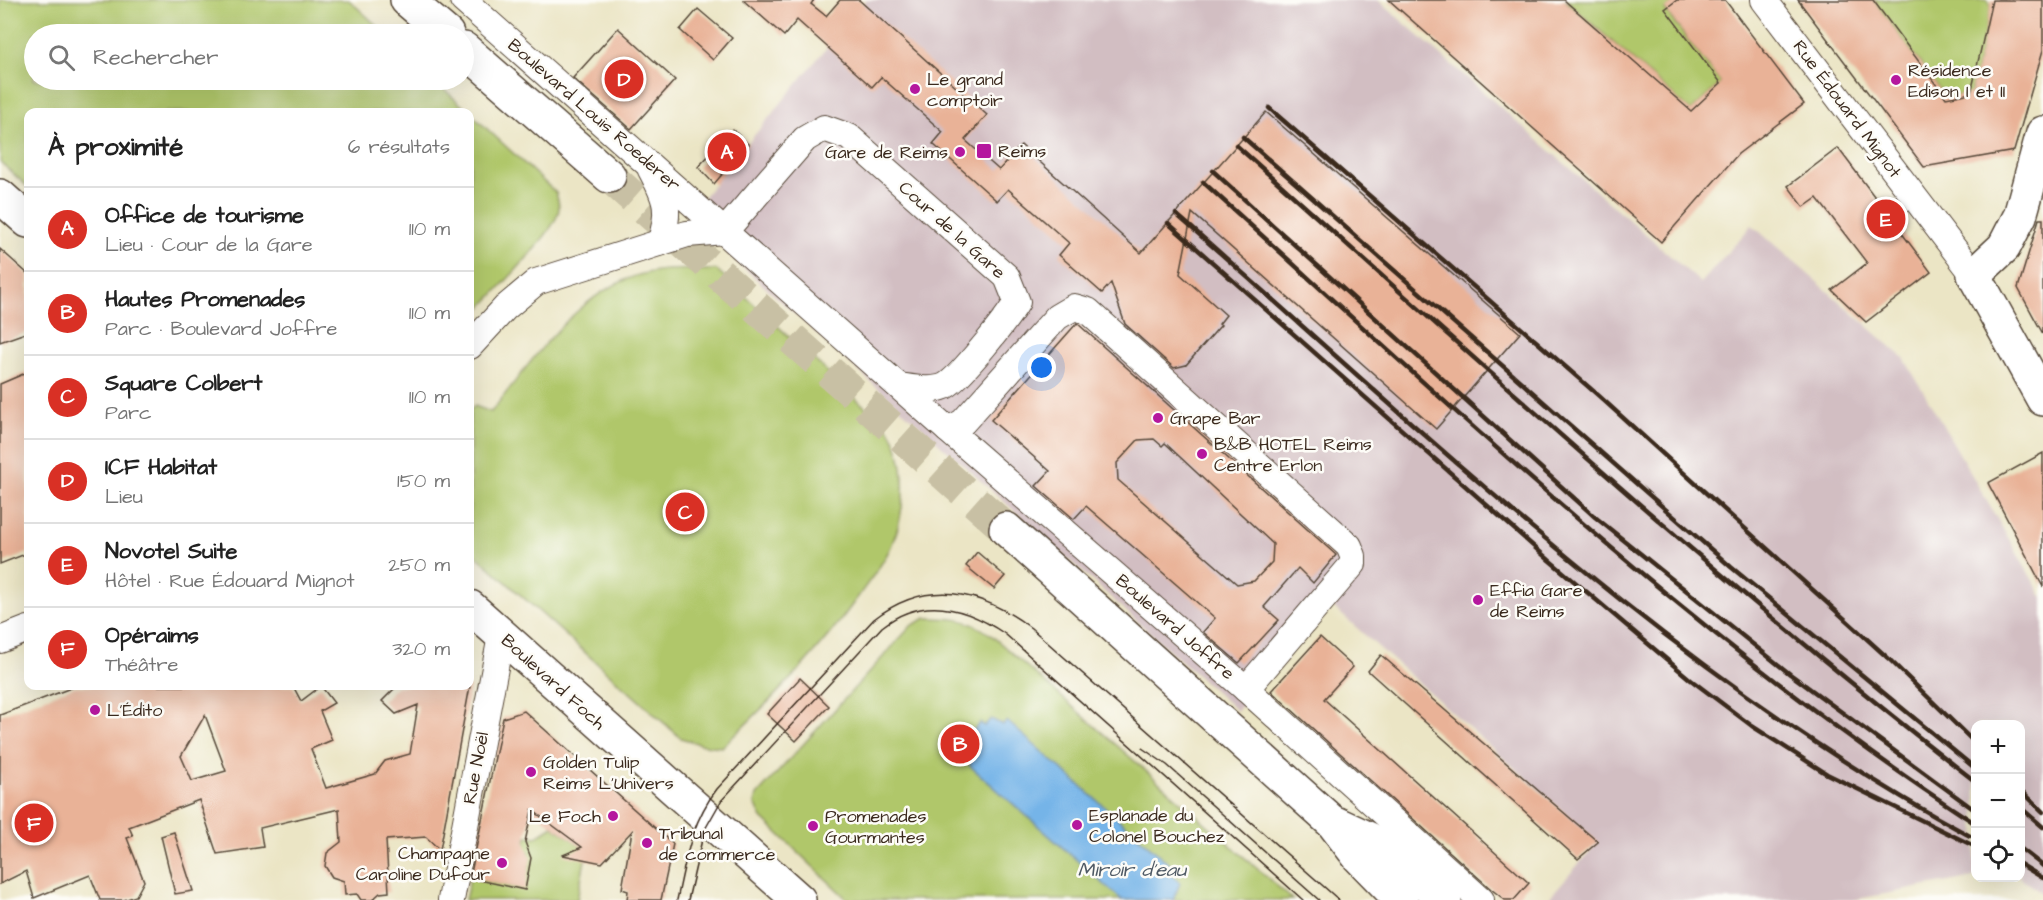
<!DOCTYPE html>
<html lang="fr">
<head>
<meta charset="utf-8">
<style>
  :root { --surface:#fff; --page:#f2f2f2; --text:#222; --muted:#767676; --line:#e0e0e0; --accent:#d93025 }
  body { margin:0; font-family:"Architects Daughter",sans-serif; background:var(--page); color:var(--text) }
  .controls { position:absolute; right:18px; bottom:18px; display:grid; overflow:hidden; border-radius:12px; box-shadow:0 6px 24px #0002 }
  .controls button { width:54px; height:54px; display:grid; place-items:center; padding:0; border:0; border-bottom:2px solid var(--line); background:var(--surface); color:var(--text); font:30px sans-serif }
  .you { position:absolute; left:1042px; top:368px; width:21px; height:21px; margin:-15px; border:4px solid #fff; border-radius:50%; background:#1a73e8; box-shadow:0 0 0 9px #1a73e833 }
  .badge { display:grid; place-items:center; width:39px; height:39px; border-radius:50%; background:var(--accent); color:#fff; font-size:20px; font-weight:700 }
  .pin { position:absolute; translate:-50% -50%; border:3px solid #fff; box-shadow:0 2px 6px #0006 }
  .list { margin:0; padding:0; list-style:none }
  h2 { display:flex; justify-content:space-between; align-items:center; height:78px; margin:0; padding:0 24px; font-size:26px }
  h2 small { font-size:20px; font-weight:400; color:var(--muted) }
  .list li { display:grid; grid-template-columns:39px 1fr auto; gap:18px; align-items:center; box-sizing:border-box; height:84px; padding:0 24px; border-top:2px solid var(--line) }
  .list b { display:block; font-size:22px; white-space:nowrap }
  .list p { margin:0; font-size:20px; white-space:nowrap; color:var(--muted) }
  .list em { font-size:20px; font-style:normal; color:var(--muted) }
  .icon { flex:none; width:33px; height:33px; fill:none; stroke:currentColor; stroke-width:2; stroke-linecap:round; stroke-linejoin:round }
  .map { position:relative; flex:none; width:2043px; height:900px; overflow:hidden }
  .search { position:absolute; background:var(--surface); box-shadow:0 6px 24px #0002; left:24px; top:24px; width:450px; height:66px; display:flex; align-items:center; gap:15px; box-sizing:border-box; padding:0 21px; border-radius:33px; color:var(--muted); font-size:22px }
  .panel { position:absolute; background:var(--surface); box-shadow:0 6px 24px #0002; left:24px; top:108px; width:450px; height:582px; border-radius:12px }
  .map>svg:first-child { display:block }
</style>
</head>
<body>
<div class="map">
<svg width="2043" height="900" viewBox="0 0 2043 900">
  <rect width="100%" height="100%" fill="#fdfcf7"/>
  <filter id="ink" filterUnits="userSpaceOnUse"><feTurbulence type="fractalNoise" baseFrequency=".0167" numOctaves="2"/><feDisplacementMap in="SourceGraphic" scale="12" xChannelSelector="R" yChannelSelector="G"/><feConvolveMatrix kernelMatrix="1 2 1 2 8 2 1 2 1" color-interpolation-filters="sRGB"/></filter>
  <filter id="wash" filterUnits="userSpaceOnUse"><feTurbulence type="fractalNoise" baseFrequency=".008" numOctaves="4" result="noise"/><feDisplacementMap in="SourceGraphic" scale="24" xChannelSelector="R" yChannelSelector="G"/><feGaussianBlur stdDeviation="1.35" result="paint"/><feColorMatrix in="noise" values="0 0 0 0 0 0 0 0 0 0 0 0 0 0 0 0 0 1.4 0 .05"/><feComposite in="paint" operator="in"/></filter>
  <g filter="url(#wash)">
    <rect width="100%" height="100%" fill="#ebe5c5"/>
    <path fill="#d2bec2" d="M866 0H1378L1701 283 1752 225 1904 358 2043 598V894L2020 878V724H1976L1975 877 1853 900H1547L1598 842 1331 605 1237 711 687 217Z"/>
    <g fill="#b0c76b" stroke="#767844" stroke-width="1.5">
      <path d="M0 0H349L386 34H34V80H434L469 112H28V187L0 162Z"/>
      <path d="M1565 0H1677L1665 10 1721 83 1691 111Z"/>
      <path d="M1873 0H1988L1991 6 1971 93 1946 98Z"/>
      <path d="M470 113 556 193C558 201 561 208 557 216 548 240 489 298 470 320Z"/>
      <path d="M717 270 889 429C908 461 907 509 892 544 885 562 871 578 860 594 820 651 773 699 722 747L703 745 681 738 470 550V410L475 406 491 412C534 359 583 281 657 271 676 268 698 270 717 270Z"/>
      <path d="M926 618C955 618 967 618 991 635L1293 900H848L762 818 755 804 757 795 912 625Z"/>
      <path d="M553 826 587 850 577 900H465L470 878 517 888 524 871 529 868V852L524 851 527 836 536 837Z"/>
    </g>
    <path fill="#74b4e8" stroke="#586f83" stroke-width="1.5" d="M991 719 1003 725 1007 721 1175 869 1172 874 1180 883 1173 900H1122L969 765 971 762 963 755 969 742 966 739 980 723 984 726Z"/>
    <g id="blocks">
      <g fill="#e9b297" fill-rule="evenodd">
        <path d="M743 0H814L811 4 826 16 840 0H859L987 115 965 140 999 170 1021 145 1141 253 1266 112 1520 333 1436 429 1192 213 1180 274 1226 315 1219 324 1221 325 1186 365 1174 368 1125 324 1111 283 1102 293 1059 255 1069 243 1008 189 997 201 933 144 943 132 881 77 872 87 797 20 784 36Z"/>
        <path d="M1389 0H1564L1691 111 1721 83 1665 9 1677 0H1725L1804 104 1738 154 1661 242Z"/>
        <path d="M1798 0H1873L1946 98 1971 93 1992 0H2043V50L2014 151 1924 167Z"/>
        <path d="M698 9 732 38 713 60 680 30Z"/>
        <path d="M618 28 675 80 631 129 573 78Z"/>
        <path d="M733 130 748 144 714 184 698 167Z"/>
        <path d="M1838 148 1931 272 1866 322 1832 290 1867 263 1817 198 1804 207 1788 186Z"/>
        <path d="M2039 219H2043V334L2018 288Z"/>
        <path d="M0 249 28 274V332L0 342Z"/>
        <path d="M1077 323 1336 555 1313 583 1298 568 1264 607 1279 620 1239 663 1203 632 1215 618 1086 506 1074 519 1036 486 1050 471 991 420ZM1154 439 1162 446 1165 443 1273 544 1272 562 1254 581 1237 584 1118 480 1117 463 1138 440Z"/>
        <path d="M28 372V553L0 564V384Z"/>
        <path d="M2043 453V587L1988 483Z"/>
        <path d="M977 552 1005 576 994 589 966 566Z"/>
        <path d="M1320 637 1353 667 1324 699 1529 883 1514 900H1505L1491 889 1271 691Z"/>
        <path d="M1381 655 1598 842 1578 859 1368 671Z"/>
        <path d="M800 678 829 706 796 741 767 714Z"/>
        <path d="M76 686H293L301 701 321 686 334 703 320 711 332 740 311 749 326 788 375 774 385 761 410 754 418 705 396 714 382 701 397 686H470L440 850 426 837 386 840 389 892 380 893 372 900H361L357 894 345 895 344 881 332 877 325 866 327 853 341 842 339 809 260 828 263 847 217 854 199 800 129 827 133 836 127 838 144 881 136 896 124 900H100L90 875 34 898 26 871 0 884V715ZM205 715 226 771 192 781 181 756Z"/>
        <path d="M524 711 673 844 661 900H627L628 891 622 889 632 831 602 863 563 855 582 847 532 810 525 842 531 858 525 890 470 878 503 718Z"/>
        <path d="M174 832 193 891 175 894 161 836Z"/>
      </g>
    </g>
  </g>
  <g filter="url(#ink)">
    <use href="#blocks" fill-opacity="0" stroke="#554637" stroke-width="1.5"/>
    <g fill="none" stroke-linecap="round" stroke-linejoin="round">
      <path stroke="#c8c0a4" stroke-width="33" stroke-dasharray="33 16" stroke-linecap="butt" d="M609 176 1006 529"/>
      <g stroke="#554637" stroke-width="28">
        <g id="street">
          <path d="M463 0 948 430 1246 689 1481 900"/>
          <path d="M1764 0 1974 275"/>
          <path d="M651 170C667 200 671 211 660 243"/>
          <path d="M725 231 805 139 824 128 849 137 1007 277 1017 302C1007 319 960 378 945 386 931 392 913 388 899 386"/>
          <path d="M470 346 505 308 536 282 687 234 725 231"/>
          <path d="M948 430 963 422 1057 317 1074 307 1088 311 1349 546 1353 556V564L1246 689"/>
          <path d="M0 640 28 629"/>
          <path d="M451 900 501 636"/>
        </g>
      </g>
      <g stroke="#554637" stroke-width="36">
        <g id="secondary">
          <path d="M407 0 447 34"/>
          <path d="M464 49 609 176"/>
          <path d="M2043 133 2020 216 2004 247 1974 275 2043 399"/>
          <path d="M0 196 28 221"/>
          <path d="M1006 529 1333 823 1359 857 1401 900"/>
          <path d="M470 607 799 900"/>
          <path d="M1335 823 1380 844 1445 900"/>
        </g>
      </g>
      <use href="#street" stroke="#fff" stroke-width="26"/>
      <use href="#secondary" stroke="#fff" stroke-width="33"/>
      <g stroke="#3b2a1e" stroke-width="1.5">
        <path d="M1142 748 1167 765 1319 900"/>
        <path d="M677 900C686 859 691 822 717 789L874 619C927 578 981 590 1031 628L1339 900"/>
        <path d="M688 900 704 831 721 801 882 627C922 595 966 607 1005 634L1303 900"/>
      </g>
      <g stroke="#3b2a1e" stroke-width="4.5">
        <path d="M1269 108 1599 396 1889 659 1976 744"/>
        <path d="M1243 137 1731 567 1976 769"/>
        <path d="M1236 145C1479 362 1718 582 1976 782"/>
        <path d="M1213 171 1595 517 1790 674 1976 811"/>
        <path d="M1203 182C1451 406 1695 641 1976 824"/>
        <path d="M1176 214C1428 435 1673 675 1970 836"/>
        <path d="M1168 223 1549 560 1691 680 1752 726 1827 774 1976 847"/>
        <path d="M2020 789 2043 812"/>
        <path d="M2020 807 2043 827"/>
        <path d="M2020 848 2043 866"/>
        <path d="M2020 864 2043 878"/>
      </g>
    </g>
  </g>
  <g fill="#b5179e" stroke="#fdfcf7" stroke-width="2">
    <circle cx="1896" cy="80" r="6"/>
    <circle cx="915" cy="89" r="6"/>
    <rect x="976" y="143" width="16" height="16" rx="3"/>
    <circle cx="960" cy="152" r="6"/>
    <circle cx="1158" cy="418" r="6"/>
    <circle cx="1202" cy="454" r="6"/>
    <circle cx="1478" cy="600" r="6"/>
    <circle cx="95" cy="710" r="6"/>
    <circle cx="531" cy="772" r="6"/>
    <circle cx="613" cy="816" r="6"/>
    <circle cx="1077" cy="825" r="6"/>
    <circle cx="813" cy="826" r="6"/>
    <circle cx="647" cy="843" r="6"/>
    <circle cx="502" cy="863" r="6"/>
  </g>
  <g text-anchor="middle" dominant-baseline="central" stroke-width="5" stroke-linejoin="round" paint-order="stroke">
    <g font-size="18" fill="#3b2a1e" stroke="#fdfcf7" text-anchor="start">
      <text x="1908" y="70">Résidence<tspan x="1908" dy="21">Edison I et II</tspan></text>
      <text x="927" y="79">Le grand<tspan x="927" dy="21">comptoir</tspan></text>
      <text x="998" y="151">Reims</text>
      <text x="948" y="152" text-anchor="end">Gare de Reims</text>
      <text x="1170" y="418">Grape Bar</text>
      <text x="1214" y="444">B&amp;B HOTEL Reims<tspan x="1214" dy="21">Centre Erlon</tspan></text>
      <text x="1490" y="590">Effia Gare<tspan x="1490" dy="21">de Reims</tspan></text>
      <text x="107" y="710">L'Édito</text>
      <text x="543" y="762">Golden Tulip<tspan x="543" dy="21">Reims L'Univers</tspan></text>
      <text x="1089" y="815">Esplanade du<tspan x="1089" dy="21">Colonel Bouchez</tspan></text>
      <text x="601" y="816" text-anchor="end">Le Foch</text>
      <text x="825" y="816">Promenades<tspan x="825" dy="21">Gourmantes</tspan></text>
      <text x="659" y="833">Tribunal<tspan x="659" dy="21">de commerce</tspan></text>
      <text x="490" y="853" text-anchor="end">Champagne<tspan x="490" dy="21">Caroline Dufour</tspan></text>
    </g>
    <g font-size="18" fill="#3b2a1e" stroke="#fdfcf7">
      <text transform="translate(1847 109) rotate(53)">Rue Édouard Mignot</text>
      <text transform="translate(594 115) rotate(41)">Boulevard Louis Roederer</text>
      <text transform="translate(952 230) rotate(42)">Cour de la Gare</text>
      <text transform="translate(1175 627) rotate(41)">Boulevard Joffre</text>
      <text transform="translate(553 682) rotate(42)">Boulevard Foch</text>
      <text transform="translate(476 768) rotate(-79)">Rue Noël</text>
    </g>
    <g font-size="20" font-style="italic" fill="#4f5a65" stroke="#fdfcf7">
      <text x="1132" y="870">Miroir d'eau</text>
    </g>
  </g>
</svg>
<div class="controls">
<button>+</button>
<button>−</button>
<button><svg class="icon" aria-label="locate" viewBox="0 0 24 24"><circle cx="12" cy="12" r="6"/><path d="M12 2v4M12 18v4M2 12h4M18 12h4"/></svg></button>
</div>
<div class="you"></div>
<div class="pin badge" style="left:727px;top:152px">A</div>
<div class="pin badge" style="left:960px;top:744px">B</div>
<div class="pin badge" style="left:685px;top:512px">C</div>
<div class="pin badge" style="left:624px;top:79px">D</div>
<div class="pin badge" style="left:1886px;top:219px">E</div>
<div class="pin badge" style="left:34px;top:823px">F</div>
<div class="search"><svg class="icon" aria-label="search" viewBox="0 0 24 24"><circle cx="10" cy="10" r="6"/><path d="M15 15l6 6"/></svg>Rechercher</div>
<section class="panel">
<h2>À proximité<small>6 résultats</small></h2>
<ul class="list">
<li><span class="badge">A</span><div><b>Office de tourisme</b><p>Lieu · Cour de la Gare</p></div><em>110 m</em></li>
<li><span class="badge">B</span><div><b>Hautes Promenades</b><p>Parc · Boulevard Joffre</p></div><em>110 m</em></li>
<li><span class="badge">C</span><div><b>Square Colbert</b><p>Parc</p></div><em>110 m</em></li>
<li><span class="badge">D</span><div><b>ICF Habitat</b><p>Lieu</p></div><em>150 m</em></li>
<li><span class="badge">E</span><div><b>Novotel Suite</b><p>Hôtel · Rue Édouard Mignot</p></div><em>250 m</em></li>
<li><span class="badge">F</span><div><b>Opéraims</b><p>Théâtre</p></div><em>320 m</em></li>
</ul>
</section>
</div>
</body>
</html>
